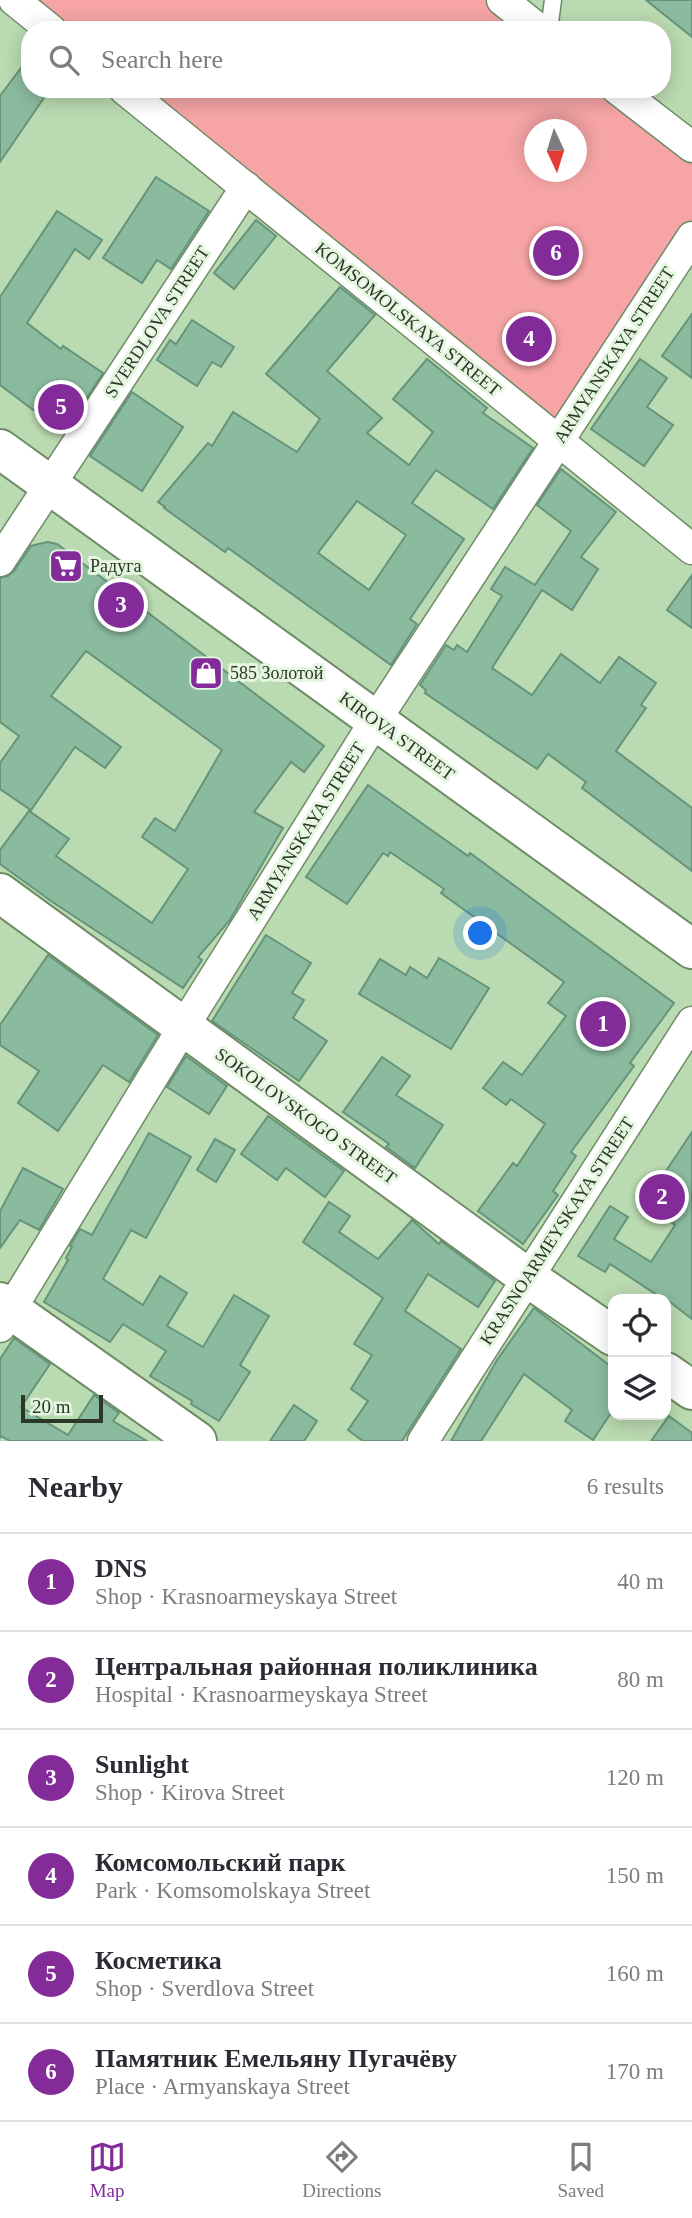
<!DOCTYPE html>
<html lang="en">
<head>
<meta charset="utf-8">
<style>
  :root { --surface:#fff; --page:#f2f2f3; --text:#2b2b33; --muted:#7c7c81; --line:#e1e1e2; --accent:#832c99 }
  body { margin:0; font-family:Georgia,serif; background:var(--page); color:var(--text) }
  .controls { position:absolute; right:21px; bottom:21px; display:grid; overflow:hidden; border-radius:14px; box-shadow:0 4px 18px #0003 }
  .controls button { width:63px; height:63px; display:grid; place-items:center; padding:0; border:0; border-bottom:2px solid var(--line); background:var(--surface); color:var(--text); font:35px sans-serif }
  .compass { position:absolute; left:524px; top:119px; width:63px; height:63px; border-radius:50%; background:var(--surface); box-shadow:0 4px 18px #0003; rotate:176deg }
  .scale { position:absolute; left:21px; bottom:18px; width:82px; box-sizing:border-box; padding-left:7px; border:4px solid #2b3727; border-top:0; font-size:19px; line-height:24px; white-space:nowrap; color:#2b3727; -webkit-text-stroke:5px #e5f6e1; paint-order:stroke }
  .you { position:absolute; left:481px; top:934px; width:24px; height:24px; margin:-18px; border:5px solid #fff; border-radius:50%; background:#1a73e8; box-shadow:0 0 0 10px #1a73e833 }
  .badge { display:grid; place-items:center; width:46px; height:46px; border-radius:50%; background:var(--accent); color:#fff; font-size:23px; font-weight:700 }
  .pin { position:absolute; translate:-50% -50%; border:4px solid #fff; box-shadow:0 2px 7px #0006 }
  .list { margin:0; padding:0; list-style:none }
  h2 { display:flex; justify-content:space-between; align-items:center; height:91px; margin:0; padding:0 28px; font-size:30px }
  h2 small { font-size:23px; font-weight:400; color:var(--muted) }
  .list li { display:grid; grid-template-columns:46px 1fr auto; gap:21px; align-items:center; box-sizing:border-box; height:98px; padding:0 28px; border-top:2px solid var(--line) }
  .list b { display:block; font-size:26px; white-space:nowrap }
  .list p { margin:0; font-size:23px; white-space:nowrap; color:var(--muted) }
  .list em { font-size:23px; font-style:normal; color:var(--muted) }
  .icon { flex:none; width:38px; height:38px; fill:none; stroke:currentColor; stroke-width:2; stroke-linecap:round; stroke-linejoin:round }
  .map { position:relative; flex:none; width:692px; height:1441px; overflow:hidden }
  .search { position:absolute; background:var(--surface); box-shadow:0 4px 18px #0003; left:21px; right:21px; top:21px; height:77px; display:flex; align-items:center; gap:18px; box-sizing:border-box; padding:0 24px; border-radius:28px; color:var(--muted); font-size:26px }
  .sheet { height:679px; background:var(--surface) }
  nav { display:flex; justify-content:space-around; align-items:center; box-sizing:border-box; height:98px; border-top:2px solid var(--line); background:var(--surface); font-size:19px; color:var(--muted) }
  nav a { display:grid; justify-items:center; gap:4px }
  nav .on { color:var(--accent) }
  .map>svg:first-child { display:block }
</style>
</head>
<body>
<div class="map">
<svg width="692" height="1441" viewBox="0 0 692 1441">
  <rect width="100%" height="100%" fill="#badab1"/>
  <g fill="#f6a4a5" fill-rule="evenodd">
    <path d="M14 0H502L540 30H51Z"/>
    <path d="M124 89H617L692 147V237L558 441ZM534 130H576V172H534Z"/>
  </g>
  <g fill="#8bbb9f" stroke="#65947a" stroke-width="2" fill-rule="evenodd">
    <path d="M646 0H692V37Z"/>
    <path d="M30 56V89H50L0 162V96Z"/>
    <path d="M156 177 209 211 171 269 157 260 142 283 103 258Z"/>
    <path d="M57 211 102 240 89 259 75 249 27 323 61 349 63 346 103 373 64 433 0 385V297Z"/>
    <path d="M256 220 276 236 234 289 214 273Z"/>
    <path d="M340 287 375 315 327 371 382 418 367 433 409 465 433 432 393 399 427 359 487 408 483 413 533 448 493 509 436 470 412 503 464 539 410 619 417 624 391 665 228 548 225 552 164 508 165 507 158 502 208 443 212 446 233 412 297 452 320 419 266 374ZM357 501 406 535 369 590 318 553Z"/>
    <path d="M692 314V378L662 356Z"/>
    <path d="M192 320 234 347 221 367 212 362 197 386 157 360 170 340 176 344Z"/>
    <path d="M640 359 667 378 647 407 673 425 644 466 591 429Z"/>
    <path d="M132 392 183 427 142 491 90 456Z"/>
    <path d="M561 469 616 512 581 557 598 569 572 610 542 590 492 668 532 695 561 654 600 683 619 657 656 683 641 705 646 708 616 751 692 808V871L582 788 586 782 548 754 537 769 425 693 426 690 420 685 446 645 454 650 457 645 467 652 502 596 491 589 505 567 535 585 571 531 537 505Z"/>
    <path d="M47 542 57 544 324 746 304 772 291 762 254 812 283 828 230 920 198 957 202 960 183 988 51 901 0 864V850L29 811 69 839 56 856 152 923 188 869 142 837 155 818 175 831 222 750 86 651 51 696 121 747 105 768 75 747 31 810 0 789V763L19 736 0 722V578L8 576 14 571 31 546Z"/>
    <path d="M692 575V628L667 610Z"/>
    <path d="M368 785 468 856 470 853 674 1003 630 1063 634 1066 571 1152 576 1156 553 1191 558 1195 523 1244 478 1211 513 1163 517 1166 545 1124 511 1099 506 1105 483 1088 503 1062 522 1075 566 1016 548 1003 564 982 441 893 444 889 390 852 388 856 383 853 347 904 306 877Z"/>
    <path d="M266 935 311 963 292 993 304 1000 293 1018 327 1041 299 1081 212 1021Z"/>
    <path d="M48 955 158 1035 129 1082 103 1065 58 1131 18 1103 39 1071 0 1045V1025Z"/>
    <path d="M439 958 489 988 451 1049 359 994 380 959 406 975 410 967 427 978Z"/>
    <path d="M186 1056 227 1086 209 1114 167 1087Z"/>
    <path d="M382 1057 410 1076 396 1095 443 1125 415 1168 386 1147 389 1144 343 1112Z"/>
    <path d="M268 1116 344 1171 325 1197 286 1168 277 1180 241 1154Z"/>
    <path d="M692 1132V1319L666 1299H663L610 1264 605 1272 578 1256 610 1206 628 1217 614 1239 651 1262 675 1225 644 1204Z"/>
    <path d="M149 1133 191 1157 146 1238 131 1230 103 1279 143 1305 160 1276 187 1293 167 1326 203 1347 234 1295 269 1316 240 1365 250 1372 219 1421 191 1404 192 1401 150 1376 166 1351 123 1324 110 1342 44 1302 68 1260 66 1258 72 1247 70 1246 80 1229 92 1235Z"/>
    <path d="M215 1139 235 1150 216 1182 197 1170Z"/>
    <path d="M23 1168 63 1189 39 1230 20 1220 0 1248V1211Z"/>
    <path d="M329 1202 350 1216 339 1232 378 1259 412 1220 439 1244 441 1241 495 1281 478 1307 428 1274 405 1311 461 1349 402 1441H363L348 1430 368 1401 351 1389 372 1355 354 1344 383 1298 303 1242Z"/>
    <path d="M534 1308 613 1368V1410L593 1440 565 1421 572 1410 524 1374 481 1441H451L497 1360Z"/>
    <path d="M14 1338 50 1364 21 1407 68 1435 94 1395 119 1413 113 1421 147 1441H10L1 1436 0 1438V1359Z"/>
    <path d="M294 1405 317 1421 304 1441H270Z"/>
    <path d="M669 1416 692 1433V1441H651Z"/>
  </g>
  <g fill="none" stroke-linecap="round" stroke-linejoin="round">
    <g stroke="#6d8b65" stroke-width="19">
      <path id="lane" d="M549 30 553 0"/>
    </g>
    <g stroke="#6d8b65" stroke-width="33">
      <g id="street">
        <path d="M14 0 51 30"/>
        <path d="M502 0 540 30"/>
        <path d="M124 89 692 549"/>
        <path d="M617 89 692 147"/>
        <path d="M0 561 246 187"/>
        <path d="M0 1327 184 1026 375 721 692 237"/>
        <path d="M423 1441 692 1022"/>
      </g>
    </g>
    <g stroke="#6d8b65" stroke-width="42">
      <g id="secondary">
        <path d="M0 449 692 949"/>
        <path d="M0 893 527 1277 613 1336"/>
        <path d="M0 1302 197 1441"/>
        <path d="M666 1372 692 1390"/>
      </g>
    </g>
    <use href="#lane" stroke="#fff" stroke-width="16"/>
    <use href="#street" stroke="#fff" stroke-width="30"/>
    <use href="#secondary" stroke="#fff" stroke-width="38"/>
  </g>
  <defs>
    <g id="supermarket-square" transform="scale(1.75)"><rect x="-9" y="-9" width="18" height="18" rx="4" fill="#832c99" stroke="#e5f6e1"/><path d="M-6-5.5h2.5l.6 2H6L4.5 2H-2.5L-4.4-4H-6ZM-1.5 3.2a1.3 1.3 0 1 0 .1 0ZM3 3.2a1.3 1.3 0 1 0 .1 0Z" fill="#fff"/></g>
    <g id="shop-square" transform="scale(1.75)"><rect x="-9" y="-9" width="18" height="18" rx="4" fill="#832c99" stroke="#e5f6e1"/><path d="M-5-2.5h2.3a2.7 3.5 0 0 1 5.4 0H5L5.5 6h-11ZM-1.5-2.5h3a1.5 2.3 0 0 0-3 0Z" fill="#fff"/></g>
  </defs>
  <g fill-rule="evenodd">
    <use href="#supermarket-square" x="66" y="566"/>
    <use href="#shop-square" x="206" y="673"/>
  </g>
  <g text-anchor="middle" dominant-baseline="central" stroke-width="6" stroke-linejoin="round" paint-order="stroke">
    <g font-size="18" fill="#2b3727" stroke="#e5f6e1">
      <text transform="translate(408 319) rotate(39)">KOMSOMOLSKAYA STREET</text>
      <text transform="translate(157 322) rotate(-57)">SVERDLOVA STREET</text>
      <text transform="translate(614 355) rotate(-57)">ARMYANSKAYA STREET</text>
      <text transform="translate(397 736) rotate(36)">KIROVA STREET</text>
      <text transform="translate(306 831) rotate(-58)">ARMYANSKAYA STREET</text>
      <text transform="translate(306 1116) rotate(36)">SOKOLOVSKOGO STREET</text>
      <text transform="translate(557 1231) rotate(-57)">KRASNOARMEYSKAYA STREET</text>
    </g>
    <g font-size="18" fill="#2b3727" stroke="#e5f6e1" text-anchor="start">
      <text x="90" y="566">Радуга</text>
      <text x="230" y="673">585 Золотой</text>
    </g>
  </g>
</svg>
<div class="controls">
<button><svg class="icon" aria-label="locate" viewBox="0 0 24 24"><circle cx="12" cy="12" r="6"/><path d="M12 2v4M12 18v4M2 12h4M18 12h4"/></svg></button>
<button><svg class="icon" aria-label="layers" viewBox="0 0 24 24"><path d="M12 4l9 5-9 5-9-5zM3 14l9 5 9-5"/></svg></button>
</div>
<svg class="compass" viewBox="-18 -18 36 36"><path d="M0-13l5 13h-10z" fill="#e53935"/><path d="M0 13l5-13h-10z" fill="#7c7c81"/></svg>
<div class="scale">20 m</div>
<div class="you"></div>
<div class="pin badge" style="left:603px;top:1024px">1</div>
<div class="pin badge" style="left:662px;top:1197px">2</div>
<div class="pin badge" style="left:121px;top:605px">3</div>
<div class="pin badge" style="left:529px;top:339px">4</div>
<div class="pin badge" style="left:61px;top:407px">5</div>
<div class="pin badge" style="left:556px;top:253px">6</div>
<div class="search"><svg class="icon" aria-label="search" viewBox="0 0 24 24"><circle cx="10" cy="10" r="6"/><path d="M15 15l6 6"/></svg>Search here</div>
</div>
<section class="sheet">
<h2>Nearby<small>6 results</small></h2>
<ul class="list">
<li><span class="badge">1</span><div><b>DNS</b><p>Shop · Krasnoarmeyskaya Street</p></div><em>40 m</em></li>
<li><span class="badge">2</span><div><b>Центральная районная поликлиника</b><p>Hospital · Krasnoarmeyskaya Street</p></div><em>80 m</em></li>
<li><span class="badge">3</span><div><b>Sunlight</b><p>Shop · Kirova Street</p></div><em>120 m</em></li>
<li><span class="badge">4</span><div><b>Комсомольский парк</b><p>Park · Komsomolskaya Street</p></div><em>150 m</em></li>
<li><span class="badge">5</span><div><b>Косметика</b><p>Shop · Sverdlova Street</p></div><em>160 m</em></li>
<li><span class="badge">6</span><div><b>Памятник Емельяну Пугачёву</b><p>Place · Armyanskaya Street</p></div><em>170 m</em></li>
</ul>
</section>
<nav>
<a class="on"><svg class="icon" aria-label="map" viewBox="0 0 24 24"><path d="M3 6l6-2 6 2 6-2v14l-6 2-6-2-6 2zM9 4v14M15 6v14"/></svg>Map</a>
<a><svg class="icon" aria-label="directions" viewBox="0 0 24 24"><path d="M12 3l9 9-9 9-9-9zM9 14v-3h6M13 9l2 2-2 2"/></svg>Directions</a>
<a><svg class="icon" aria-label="saved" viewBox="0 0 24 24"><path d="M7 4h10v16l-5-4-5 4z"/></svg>Saved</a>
</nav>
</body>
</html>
